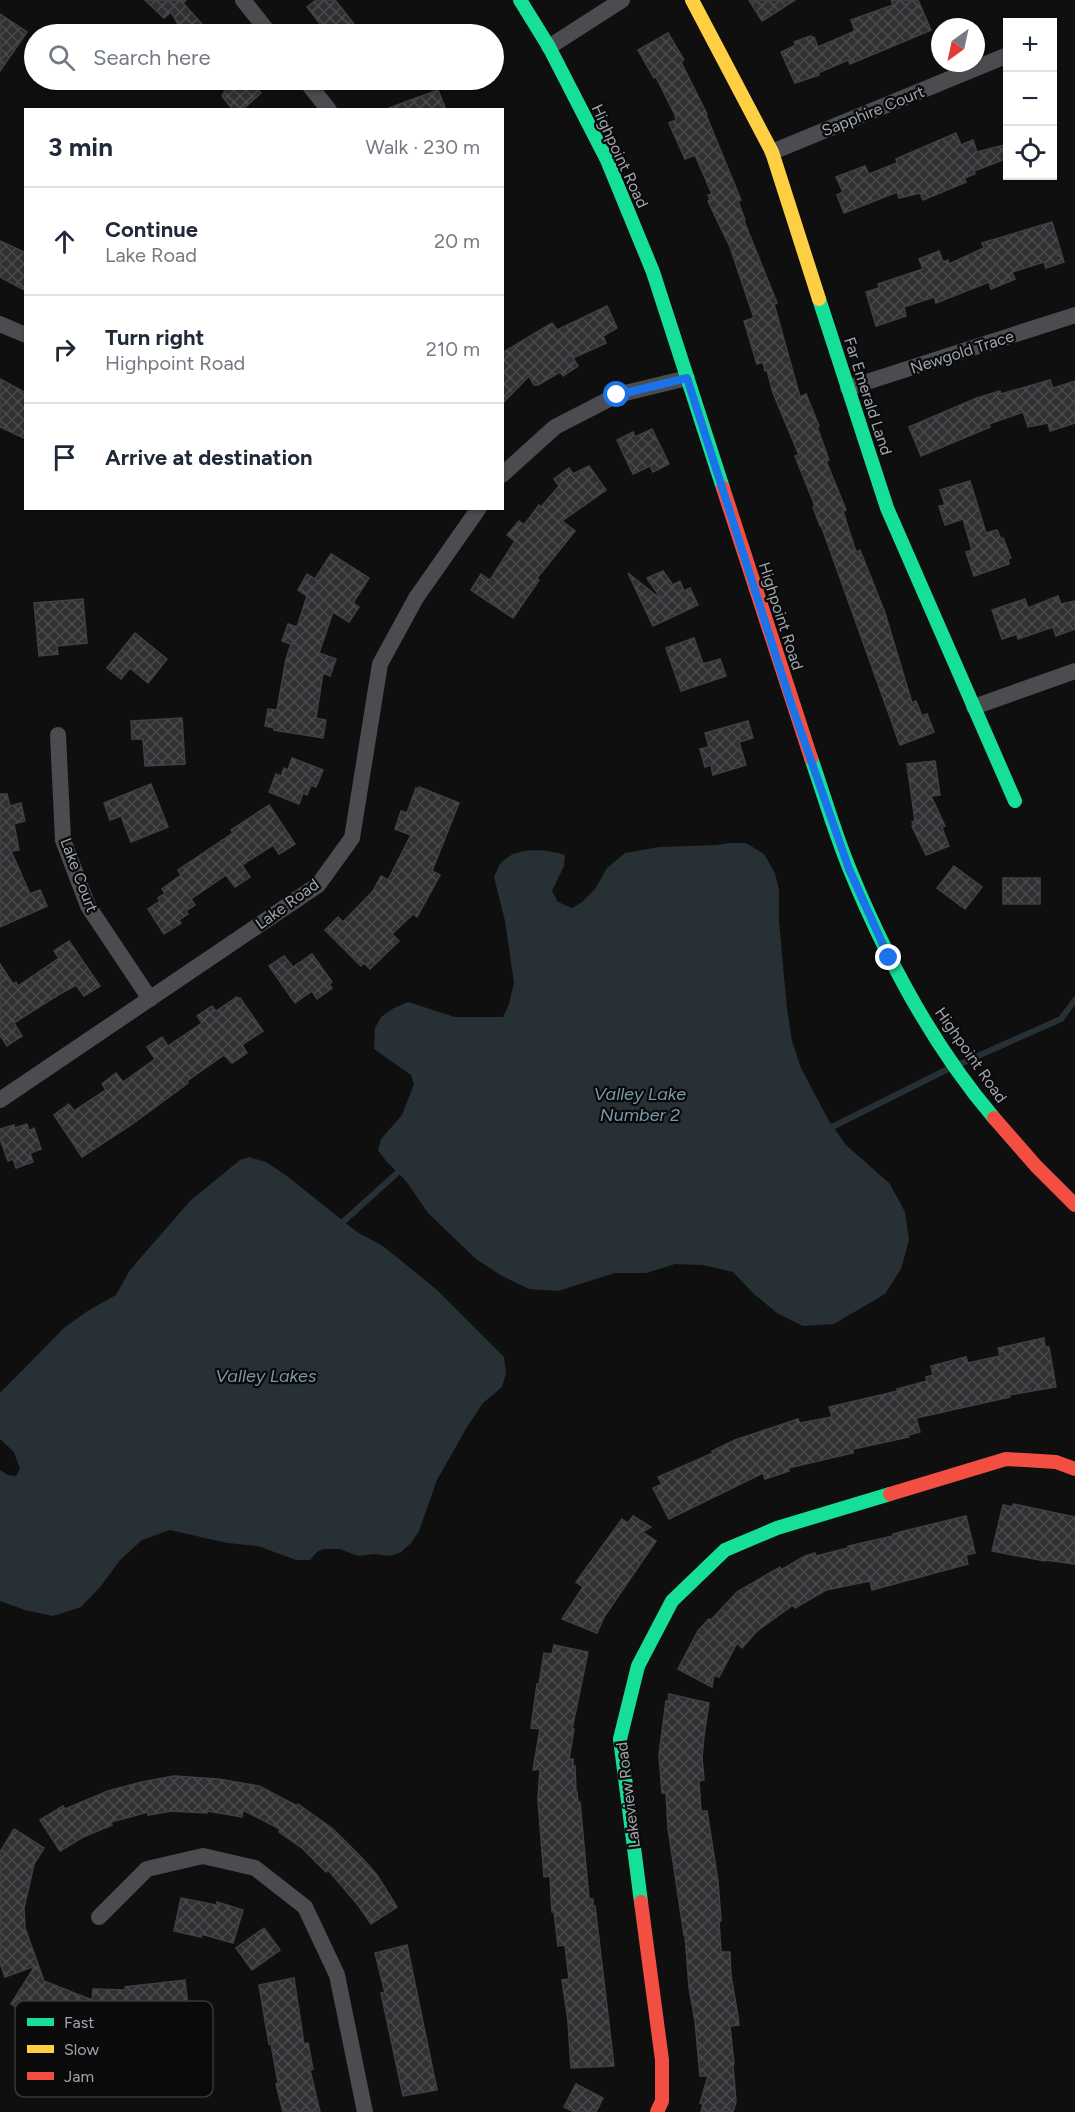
<!DOCTYPE html>
<html lang="en">
<head>
<meta charset="utf-8">
<style>
  :root { --surface:#fff; --page:#f2f2f3; --text:#1f2937; --muted:#747a83; --line:#e0e1e3 }
  body { margin:0; font-family:Figtree,sans-serif; background:var(--page); color:var(--text) }
  .controls { position:absolute; right:18px; top:18px; display:grid; overflow:hidden; border-radius:0px; box-shadow:0 2px 4px #0004 }
  .controls button { width:54px; height:54px; display:grid; place-items:center; padding:0; border:0; border-bottom:2px solid var(--line); background:var(--surface); color:var(--text); font:30px sans-serif }
  .compass { position:absolute; left:931px; top:18px; width:54px; height:54px; border-radius:50%; background:var(--surface); box-shadow:0 2px 4px #0004; rotate:213deg }
  .stop { position:absolute; width:18px; height:18px; margin:-14px; border:4px solid #1a73e8; border-radius:50%; background:#fff }
  .stop.end { background:#1a73e8; border-color:#fff; box-shadow:0 2px 6px #0008 }
  .list { margin:0; padding:0; list-style:none }
  h2 { display:flex; justify-content:space-between; align-items:center; height:78px; margin:0; padding:0 24px; font-size:26px }
  h2 small { font-size:20px; font-weight:400; color:var(--muted) }
  .list li { display:grid; grid-template-columns:39px 1fr auto; gap:18px; align-items:center; box-sizing:border-box; height:108px; padding:0 24px; border-top:2px solid var(--line) }
  .list b { display:block; font-size:22px; white-space:nowrap }
  .list p { margin:0; font-size:20px; white-space:nowrap; color:var(--muted) }
  .list em { font-size:20px; font-style:normal; color:var(--muted) }
  .icon { flex:none; width:33px; height:33px; fill:none; stroke:currentColor; stroke-width:2; stroke-linecap:round; stroke-linejoin:round }
  .map { position:relative; flex:none; width:1075px; height:2112px; overflow:hidden }
  .search { position:absolute; background:var(--surface); box-shadow:0 2px 4px #0004; left:24px; top:24px; width:480px; height:66px; display:flex; align-items:center; gap:15px; box-sizing:border-box; padding:0 21px; border-radius:33px; color:var(--muted); font-size:22px }
  .panel { position:absolute; background:var(--surface); box-shadow:0 2px 4px #0004; left:24px; top:108px; width:480px; height:402px; border-radius:0px }
  .map>svg:first-child { display:block }
</style>
</head>
<body>
<div class="map">
<svg width="1075" height="2112" viewBox="0 0 1075 2112">
  <defs>
    <pattern id="building-cross-hatch" width="8" height="8" patternUnits="userSpaceOnUse" patternTransform="scale(1.5)"><rect width="8" height="8" fill="#303032"/><path d="M0 0l8 8M0 8l8-8" fill="none" stroke="#4b4b4d"/></pattern>
  </defs>
  <rect width="100%" height="100%" fill="#0f0f10"/>
  <g fill="#273034">
    <path d="M729 843H746L764 854 775 873 779 890V921L787 1009 792 1041 801 1068 829 1121 846 1145 890 1184 905 1212 909 1240 901 1269 885 1294 834 1324 803 1326 777 1313 754 1294 733 1272 703 1265 675 1264 646 1273H615L558 1291 529 1289 502 1276 476 1259 428 1213 406 1181 386 1161 378 1150 381 1139 402 1115 414 1084 411 1075 374 1049 375 1028 381 1017 394 1008 408 1002 455 1017H503L509 1004 514 983 505 921 494 877C496 873 498 867 500 864 515 846 545 849 565 855L564 866 552 891 558 902 572 908 582 902 595 889 607 868 625 853 659 847 717 845Z"/>
    <path d="M249 1157 266 1162 287 1176 357 1232 383 1246 437 1290 504 1357 506 1374 502 1387 483 1403 467 1427 437 1480 419 1531 411 1543 401 1552 390 1556 374 1554 358 1556 340 1549H323L317 1552 310 1560H296L258 1546 227 1543 170 1530 142 1540 120 1560 101 1586 81 1607 53 1616 25 1610 0 1601V1470L8 1475 16 1476 20 1469 14 1452 0 1439V1393L65 1327 89 1310 116 1295 130 1270 190 1201 240 1160Z"/>
  </g>
  <g fill="none" stroke-linecap="round" stroke-linejoin="round">
    <g stroke="#273034" stroke-width="6">
      <path d="M834 1126 944 1071 1061 1019 1075 1000"/>
      <path d="M344 1221 397 1173"/>
    </g>
  </g>
  <g fill="url(#building-cross-hatch)" stroke="#3e4044" stroke-width="1.5">
    <path d="M145 0H186L183 3 211 34H184L171 12 164 18Z"/>
    <path d="M316 0H335L362 34H328L307 7Z"/>
    <path d="M749 0H795L762 21Z"/>
    <path d="M891 0H918L931 30 850 64 848 60 818 73 819 75 795 83 781 52 796 45 794 42 811 36 812 38 814 37 818 47 855 31 851 20 893 5Z"/>
    <path d="M0 14 27 32 0 71Z"/>
    <path d="M668 33 684 60 681 62 707 114 706 115 741 200 738 201 745 220 744 221 777 303 774 304 800 397 806 394 819 426 817 427 829 460 826 461 846 510 843 511 846 521 856 552 860 550 885 613 912 703 916 701 922 716 927 714 934 732 900 745 821 525 820 526 813 507 815 506 795 456 799 455 773 393 767 370 765 371 763 362 757 364 744 321 754 318 730 247 708 201 710 200 708 195 712 194 695 155 685 159 669 123 676 120 675 115 656 77 654 78 638 50Z"/>
    <path d="M214 80H250L261 93 242 110H233L222 96 225 91Z"/>
    <path d="M438 90 446 110H389V108Z"/>
    <path d="M956 133 961 145 973 140 977 152 1008 144V158L974 171 975 174 964 178 966 182 923 200 920 193 899 198 897 192 844 213 837 195 843 192 836 177 865 166 869 174 897 163 896 159Z"/>
    <path d="M1052 222 1064 262 1046 268 1044 262 1012 272 1015 279 991 289 989 282 936 303 934 297 904 307 906 316 876 326 866 292 879 288 878 284 923 269 919 259 939 251 943 262 948 260 949 264 984 248 982 243Z"/>
    <path d="M0 241 26 253V291L0 277Z"/>
    <path d="M607 306 617 328 603 336 606 343 573 358 578 366 563 376 560 372 538 385H534L529 376 502 404V353L552 323 557 330Z"/>
    <path d="M0 379 26 393V439L0 427Z"/>
    <path d="M1050 380 1053 388 1075 381V423L1050 431 1048 423 1028 427 1023 412 989 424 990 427 921 456 909 427 977 398 1000 391 1001 394Z"/>
    <path d="M652 429 669 464 653 472 650 466 633 474 617 440 633 432 635 437Z"/>
    <path d="M589 466 606 490 562 521 575 531 537 578 539 580 513 618 471 590 481 574 490 580 515 541 507 535 519 521 524 525 539 505 541 507 559 486 554 479 569 468 573 474Z"/>
    <path d="M970 481 986 533 997 530 1001 539 1003 538 1011 558 1008 559 1009 564 974 576 966 552 972 550 963 519 945 525 939 506 945 505 940 490Z"/>
    <path d="M331 554 369 578 353 603 359 607 349 622 333 612 319 653 336 659 330 676 323 673 316 718 326 720 323 738 274 730V728L265 726 268 709 277 710 286 659 291 644 282 641 288 624 297 627 307 596 298 590 307 574 315 579Z"/>
    <path d="M663 571 673 585 680 581 684 591 690 588 698 605 653 626 628 573 662 600 647 578Z"/>
    <path d="M1058 596 1061 604 1075 601V629L1056 636 1053 627 1018 639 1017 634 1002 639 992 610 1025 599 1028 608Z"/>
    <path d="M83 599 87 643 57 646 58 654 39 656 34 603Z"/>
    <path d="M135 633 167 659 148 683 130 668 121 679 107 668Z"/>
    <path d="M694 638 703 664 720 659 726 676 681 691 666 648Z"/>
    <path d="M182 718 185 764 145 766 143 739H132L131 721Z"/>
    <path d="M748 721 753 738 739 742 746 765 713 775 711 765 705 767 700 749 709 747 705 733Z"/>
    <path d="M292 758 323 770 316 787 311 785 307 795 303 793 299 804 269 792 276 774 281 776 284 768 288 770Z"/>
    <path d="M935 761 940 795 931 796 945 826 942 828 949 846 926 855 912 826 914 825 912 822 915 821 907 764Z"/>
    <path d="M151 784 168 827 131 842 121 816 110 820 104 803Z"/>
    <path d="M419 787 459 803 432 871 440 875 417 917 413 914 392 934 399 941 370 969 364 963 361 966 325 930 338 917 343 922 373 891 381 876 388 880 411 835 395 829 401 811 407 813 416 788 418 789Z"/>
    <path d="M0 794H7L10 806 21 803 25 821 14 824 19 850 11 851 30 894 40 890 47 906 0 927Z"/>
    <path d="M269 805 295 844 279 854 273 845 242 865 250 877 235 887 226 875 191 899 195 905 186 911 188 914 179 920 181 923 164 934 148 909 160 901 158 898 165 893 162 889 181 875 178 870 233 833 231 830Z"/>
    <path d="M954 866 982 887 965 909 937 888Z"/>
    <rect x="1003" y="878" width="37" height="26"/>
    <path d="M69 941 100 986 84 996 76 985 53 998 14 1023 22 1036 7 1046 0 1035V964L13 984 16 982 18 986 59 958 54 951Z"/>
    <path d="M312 954 332 982 329 984 332 988 317 999 312 991 295 1003 269 966 284 956 293 967Z"/>
    <path d="M237 997 239 999 240 998 263 1031 242 1045 247 1053 232 1063 224 1055 187 1081 188 1083 131 1125 82 1157 54 1115 69 1104 74 1111 106 1090 102 1084 116 1073 123 1082 155 1059 147 1047 162 1037 168 1046 202 1023 197 1016 212 1006 216 1011Z"/>
    <path d="M27 1124 29 1131 34 1128 41 1149 30 1153 33 1162 16 1168 13 1159 8 1161 0 1139V1129L14 1125 15 1128Z"/>
    <path d="M1044 1338 1045 1347H1049L1056 1387 1009 1395 1010 1397 916 1418 920 1432 908 1435 909 1437 853 1449V1453L788 1468 789 1471 765 1479 763 1473 669 1519 653 1488 662 1484 658 1477 713 1453 712 1451 735 1440 798 1419 800 1423 832 1417 829 1407 898 1391 897 1389 927 1381 926 1377 933 1375 931 1366 966 1357 968 1363 1000 1356 998 1348Z"/>
    <path d="M1013 1504 1075 1517V1564L1045 1560V1561L992 1551 1003 1505 1013 1507Z"/>
    <path d="M633 1516 651 1527 642 1532 656 1541 604 1617 597 1633 562 1619 583 1587 576 1582 622 1519 628 1523Z"/>
    <path d="M966 1516 975 1553 966 1555 968 1564 872 1590 870 1581 826 1590 795 1608 793 1605 757 1631 742 1648 737 1643 719 1677 714 1675 712 1687 678 1669 698 1631 709 1619 711 1620 737 1592 780 1567 781 1570 805 1556 815 1553 816 1556 848 1548V1546L893 1536V1534L908 1530Z"/>
    <path d="M554 1645 588 1652 572 1729H574L569 1759H573V1766H575L576 1792H577L578 1802H580L589 1899H593V1906H595L614 2066 571 2068 568 2021 562 1980 569 1979 565 1945 558 1946 554 1912H552L550 1876 544 1877 538 1799 540 1769 533 1770 540 1729 531 1728 537 1684H539L544 1653 552 1654Z"/>
    <path d="M669 1694 709 1703 704 1736 702 1757 704 1780 699 1781 701 1811H707L718 1881 721 1921H719L721 1952H730L731 1976 738 2016 739 2025 730 2026 734 2064 733 2065 736 2102 733 2112H701L703 2104 700 2103 708 2076H700L695 2021 689 1987 685 1935H684L668 1828 666 1793H662L659 1755 666 1701 668 1702Z"/>
    <path d="M174 1776 218 1779 259 1786 297 1806 298 1804 333 1829 363 1859 377 1875 397 1907 371 1924 358 1905 328 1870 326 1872 302 1848 279 1832 280 1829 243 1810 242 1817 207 1811V1813L171 1811 148 1815V1812L111 1822 112 1825 83 1837 60 1851 40 1820 63 1806 65 1809 108 1791 142 1782Z"/>
    <path d="M14 1829 44 1848 34 1864 24 1908 25 1928 44 1981 92 2000 93 1989 126 1990 125 1987 185 1980 189 2015 115 2024 76 2022 73 2030 36 2015 34 2018 11 2004 35 1966 5 1977 0 1963V1852Z"/>
    <path d="M181 1898 216 1905 217 1902 243 1910 233 1943 201 1934V1937L174 1931Z"/>
    <path d="M264 1928 280 1950 252 1970 236 1948Z"/>
    <path d="M407 1945 437 2090 403 2096 381 1993H385L375 1953Z"/>
    <path d="M294 1978 304 2044 308 2043 313 2069 310 2070 320 2112H283L276 2084 278 2083 271 2044H269L259 1985Z"/>
    <path d="M576 2084 603 2098 596 2112H574L564 2107Z"/>
  </g>
  <g fill="none" stroke-linecap="round" stroke-linejoin="round">
    <g stroke="#4a4c4f" stroke-width="16">
      <path d="M243 0 270 34"/>
      <path d="M549 47 622 0"/>
      <path d="M305 80 329 110"/>
      <path d="M772 152 1008 55"/>
      <path d="M0 324 26 335"/>
      <path d="M848 388 1075 315"/>
      <path d="M502 475 555 427 617 395 687 378"/>
      <path d="M974 707 1075 671"/>
      <path d="M58 735 63 840 88 906 150 999"/>
      <path d="M0 1100 318 885 352 838 380 664 416 598 479 508"/>
      <path d="M99 1917 147 1869 203 1856 255 1868 305 1907 337 1975 365 2112"/>
    </g>
    <g stroke="#16e098" stroke-width="14">
      <path d="M520 0 549 47 607 160 653 272 723 488"/>
      <path d="M819 299 887 508 1015 801"/>
      <path d="M811 758C824 795 835 834 850 870 886 958 932 1045 994 1118"/>
      <path d="M641 1902 620 1739 638 1666 672 1601 725 1550 777 1528 890 1494"/>
    </g>
    <path stroke="#ffcf43" stroke-width="14" d="M692 0 772 152 819 299"/>
    <g stroke="#f24e42" stroke-width="14">
      <path d="M723 488 811 758"/>
      <path d="M994 1118 1036 1166 1075 1205"/>
      <path d="M890 1494 1006 1459 1056 1462 1075 1469"/>
      <path d="M641 1902 662 2060V2101L657 2112"/>
    </g>
  </g>
  <g fill="none" stroke-linecap="round" stroke-linejoin="round">
    <path stroke="#1a73e8" stroke-width="8" d="M617 395 687 378 792 706 849 869 889 958"/>
  </g>
  <g text-anchor="middle" dominant-baseline="central" stroke-width="4.5" stroke-linejoin="round" paint-order="stroke">
    <g font-size="16" fill="#a0a7b1" stroke="#0a0a0b">
      <text transform="translate(873 111) rotate(-22)">Sapphire Court</text>
      <text transform="translate(620 156) rotate(65)">Highpoint Road</text>
      <text transform="translate(962 352) rotate(-18)">Newgold Trace</text>
      <text transform="translate(868 396) rotate(72)">Far Emerald Land</text>
      <text transform="translate(781 616) rotate(72)">Highpoint Road</text>
      <text transform="translate(79 875) rotate(69)">Lake Court</text>
      <text transform="translate(287 904) rotate(-36)">Lake Road</text>
      <text transform="translate(971 1055) rotate(55)">Highpoint Road</text>
      <text transform="translate(628 1795) rotate(-97)">Lakeview Road</text>
    </g>
    <g font-size="18" font-style="italic" fill="#7799ad" stroke="#0a0a0b">
      <text x="640" y="1094">Valley Lake<tspan x="640" dy="21">Number 2</tspan></text>
      <text x="266" y="1376">Valley Lakes</text>
    </g>
  </g>
  <rect x="15" y="2001" width="198" height="96" rx="9" fill="#0a0a0b" stroke="#37393d" stroke-width="1.5"/>
  <rect x="27" y="2018" width="27" height="8" fill="#16e098"/>
  <rect x="27" y="2045" width="27" height="8" fill="#ffcf43"/>
  <rect x="27" y="2072" width="27" height="8" fill="#f24e42"/>
  <g font-size="16" fill="#a0a7b1">
    <text x="64" y="2028">Fast</text>
    <text x="64" y="2055">Slow</text>
    <text x="64" y="2082">Jam</text>
  </g>
</svg>
<div class="controls">
<button>+</button>
<button>−</button>
<button><svg class="icon" aria-label="locate" viewBox="0 0 24 24"><circle cx="12" cy="12" r="6"/><path d="M12 2v4M12 18v4M2 12h4M18 12h4"/></svg></button>
</div>
<svg class="compass" viewBox="-18 -18 36 36"><path d="M0-13l5 13h-10z" fill="#e53935"/><path d="M0 13l5-13h-10z" fill="#747a83"/></svg>
<div class="stop" style="left:617px;top:395px"></div>
<div class="stop end" style="left:889px;top:958px"></div>
<div class="search"><svg class="icon" aria-label="search" viewBox="0 0 24 24"><circle cx="10" cy="10" r="6"/><path d="M15 15l6 6"/></svg>Search here</div>
<section class="panel">
<h2>3 min<small>Walk · 230 m</small></h2>
<ul class="list">
<li><svg class="icon" aria-label="ahead" viewBox="0 0 24 24"><path d="M12 20V5M6 11l6-6 6 6"/></svg><div><b>Continue</b><p>Lake Road</p></div><em>20 m</em></li>
<li><svg class="icon" aria-label="right" viewBox="0 0 24 24"><path d="M7 20v-9h11M14 6l5 5-5 5"/></svg><div><b>Turn right</b><p>Highpoint Road</p></div><em>210 m</em></li>
<li><svg class="icon" aria-label="arrive" viewBox="0 0 24 24"><path d="M6 21V4h12l-3 4 3 4H6"/></svg><div><b>Arrive at destination</b></div></li>
</ul>
</section>
</div>
</body>
</html>
